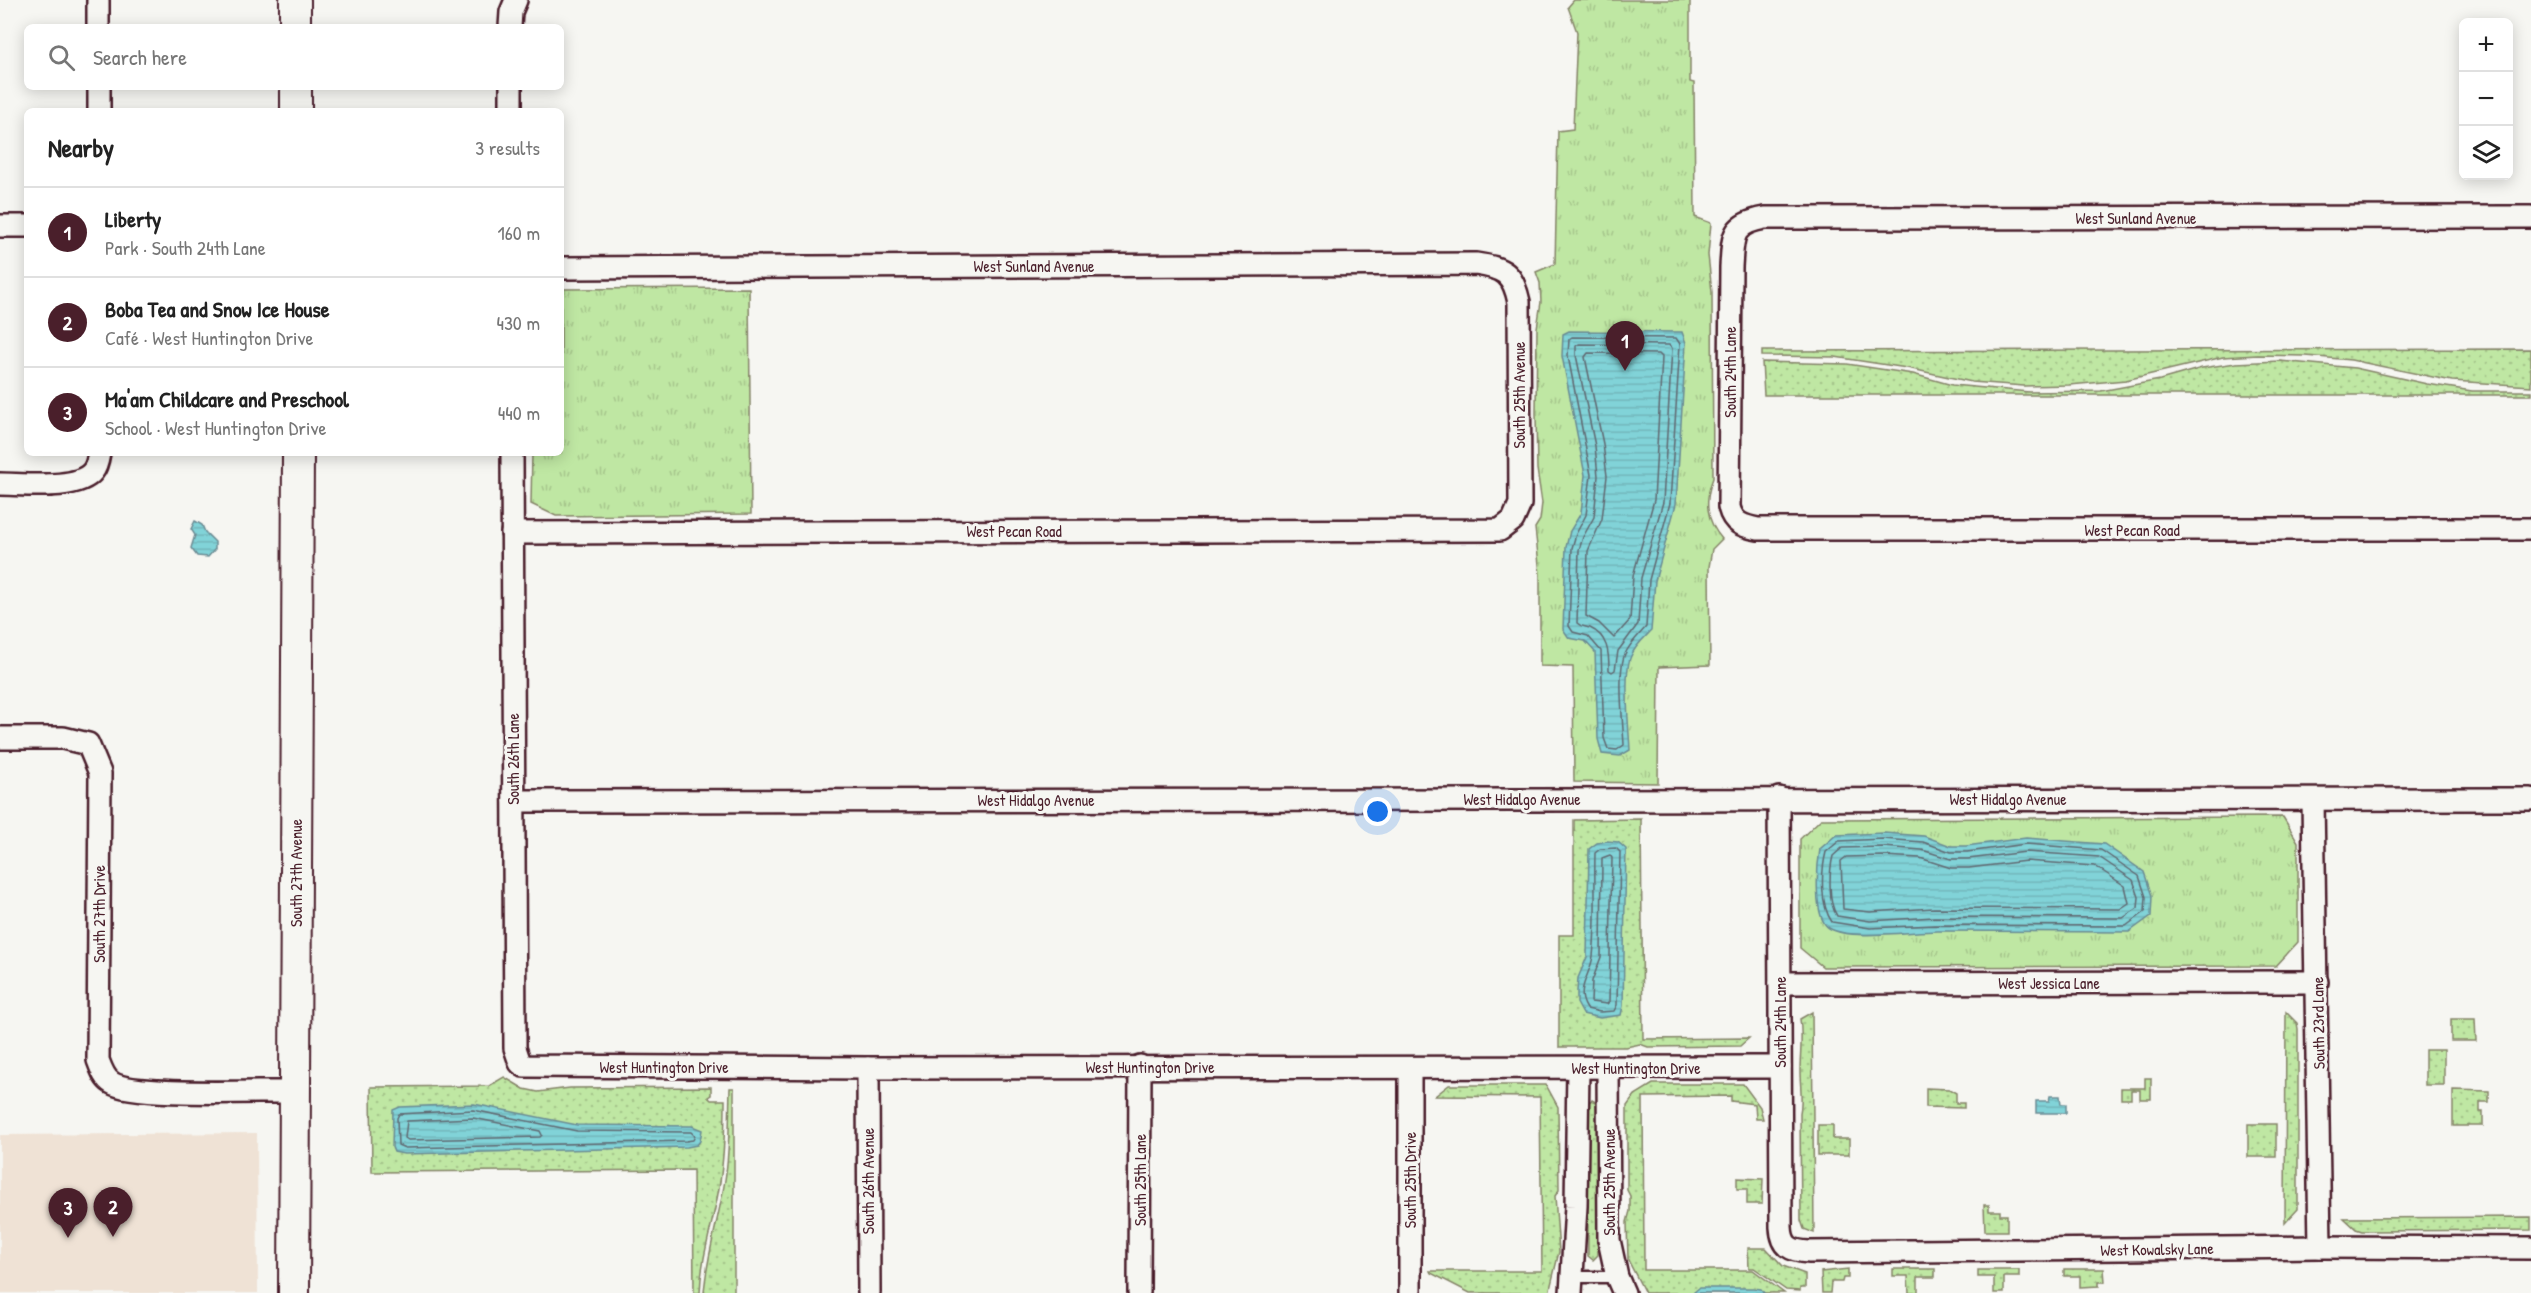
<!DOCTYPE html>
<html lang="en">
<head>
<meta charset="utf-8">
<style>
  :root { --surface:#fff; --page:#f2f2f2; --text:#222; --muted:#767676; --line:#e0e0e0; --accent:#4a1f2b }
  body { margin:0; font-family:"Patrick Hand",sans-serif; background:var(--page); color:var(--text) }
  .controls { position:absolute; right:18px; top:18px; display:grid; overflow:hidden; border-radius:9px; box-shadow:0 3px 15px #0003 }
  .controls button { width:54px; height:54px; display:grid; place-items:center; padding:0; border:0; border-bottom:2px solid var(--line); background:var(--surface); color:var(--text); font:30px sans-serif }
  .you { position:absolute; left:1378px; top:812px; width:21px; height:21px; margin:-15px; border:4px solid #fff; border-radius:50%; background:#1a73e8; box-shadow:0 0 0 9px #1a73e833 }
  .badge { display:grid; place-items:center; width:39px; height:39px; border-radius:50%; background:var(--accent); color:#fff; font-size:20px; font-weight:700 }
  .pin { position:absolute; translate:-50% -50px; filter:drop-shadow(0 2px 3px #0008) }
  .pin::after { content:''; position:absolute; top:32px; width:21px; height:18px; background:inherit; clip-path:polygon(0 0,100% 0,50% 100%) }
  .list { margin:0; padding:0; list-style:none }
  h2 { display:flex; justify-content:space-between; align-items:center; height:78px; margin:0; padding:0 24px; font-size:26px }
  h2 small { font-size:20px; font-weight:400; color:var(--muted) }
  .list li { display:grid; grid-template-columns:39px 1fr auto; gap:18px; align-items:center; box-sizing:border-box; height:90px; padding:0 24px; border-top:2px solid var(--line) }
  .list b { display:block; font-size:22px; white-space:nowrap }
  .list p { margin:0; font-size:20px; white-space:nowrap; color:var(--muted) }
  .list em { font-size:20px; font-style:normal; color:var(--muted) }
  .icon { flex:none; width:33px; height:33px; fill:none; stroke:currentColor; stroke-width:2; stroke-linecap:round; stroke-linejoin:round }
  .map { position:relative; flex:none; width:2531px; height:1293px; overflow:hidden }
  .search { position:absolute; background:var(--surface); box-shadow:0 3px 15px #0003; left:24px; top:24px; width:540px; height:66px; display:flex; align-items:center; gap:15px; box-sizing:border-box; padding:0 21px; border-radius:9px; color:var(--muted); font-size:22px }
  .panel { position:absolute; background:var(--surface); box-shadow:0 3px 15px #0003; left:24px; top:108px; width:540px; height:348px; border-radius:9px }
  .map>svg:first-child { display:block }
</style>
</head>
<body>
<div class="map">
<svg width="2531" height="1293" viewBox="0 0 2531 1293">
  <defs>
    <pattern id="grass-dots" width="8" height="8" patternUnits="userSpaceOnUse" patternTransform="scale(1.5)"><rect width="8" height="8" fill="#bfe7a3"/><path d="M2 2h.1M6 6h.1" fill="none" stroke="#a6c68c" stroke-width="1.8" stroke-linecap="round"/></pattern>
    <pattern id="park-tufts" width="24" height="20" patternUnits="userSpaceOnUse" patternTransform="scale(1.5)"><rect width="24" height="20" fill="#bfe7a3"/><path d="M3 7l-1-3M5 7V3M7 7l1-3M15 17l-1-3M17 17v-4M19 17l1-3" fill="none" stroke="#a6c68c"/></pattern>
    <pattern id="water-rules" width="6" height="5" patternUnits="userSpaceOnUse" patternTransform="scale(1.5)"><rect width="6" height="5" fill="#81d3d8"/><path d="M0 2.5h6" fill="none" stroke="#71b5ba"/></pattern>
  </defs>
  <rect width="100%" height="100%" fill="#f6f6f2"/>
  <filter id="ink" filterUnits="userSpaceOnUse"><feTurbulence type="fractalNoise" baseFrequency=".0167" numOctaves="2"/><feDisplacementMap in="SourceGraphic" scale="12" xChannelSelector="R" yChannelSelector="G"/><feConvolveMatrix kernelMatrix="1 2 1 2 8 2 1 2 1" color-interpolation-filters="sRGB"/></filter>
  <g filter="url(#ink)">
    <path fill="#efe2d5" d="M257 1133 258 1293H0V1135Z"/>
    <g fill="url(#grass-dots)" stroke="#848367" stroke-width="1.5">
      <path d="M2531 349V386L2452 381 2351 360 2306 356 2258 355 2223 357 2126 380 2069 385 2024 386 1972 382 1907 368 1835 357 1762 356V351Z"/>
      <path d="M2280 361 2355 368 2427 384 2472 391H2531V395H1764L1762 362 1847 364 1913 374 1952 385 2029 392 2101 391 2160 380 2202 368 2236 363Z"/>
      <path d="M1641 819 1643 1039 1749 1038 1740 1046 1648 1047 1640 1044 1626 1047H1559V935H1574V820Z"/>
      <path d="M1812 1012 1814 1233 1804 1229 1801 1220 1800 1113C1803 1099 1800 1086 1800 1071 1800 1053 1803 1037 1800 1019Z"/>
      <path d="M2286 1012 2297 1023 2298 1029V1209L2285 1223Z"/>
      <path d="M2451 1019H2475L2476 1041H2451Z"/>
      <rect x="2425" y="1050" width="19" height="35"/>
      <path d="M504 1077 524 1089 538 1092 570 1088 711 1087V1095L708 1097 711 1100H725C725 1130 724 1159 719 1188 713 1224 701 1257 700 1293H694L693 1170 372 1172 371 1087 489 1086Z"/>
      <path d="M2145 1078H2151V1099H2140V1090H2131V1099H2121V1088H2145Z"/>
      <path d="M1653 1084H1743L1760 1107 1763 1119H1756L1755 1104 1731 1101V1096L1643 1097 1644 1270H1753L1784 1293H1645L1628 1260 1627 1222 1630 1211V1196L1627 1190V1106L1635 1095Z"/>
      <path d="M1449 1085H1546L1558 1107 1559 1190 1555 1196 1559 1252 1549 1293H1470L1431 1273 1430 1271H1542L1540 1097 1435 1096Z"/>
      <path d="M730 1088H734V1293H704C707 1254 719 1218 725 1180 730 1150 729 1118 730 1088Z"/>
      <path d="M1926 1088 1949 1089 1956 1093V1103H1964V1108L1926 1107Z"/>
      <path d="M2453 1090 2489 1091V1102H2480V1112H2483V1126H2453Z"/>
      <path d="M1592 1100 1597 1103 1598 1255 1593 1260 1588 1256 1587 1103Z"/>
      <rect x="2248" y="1124" width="28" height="33"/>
      <path d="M1818 1125H1833V1139H1849V1155H1818Z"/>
      <path d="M1737 1178 1763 1179 1762 1204H1747V1189H1737Z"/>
      <path d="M1984 1205H1989V1211H2000V1215H2007V1231H1985Z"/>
      <path d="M2531 1217V1230L2362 1231 2356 1229 2344 1218Z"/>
      <path d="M1748 1248H1766L1783 1266 1805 1274V1288H1800V1291L1786 1290 1754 1268H1749Z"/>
      <path d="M1848 1269V1278H1843L1842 1282H1831L1830 1293H1822L1821 1272Z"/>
      <path d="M1893 1269H1935V1277H1918V1293H1909L1908 1276H1893Z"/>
      <path d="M2064 1269H2104L2105 1282H2099V1286L2080 1287V1276H2064Z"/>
      <path d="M1978 1270H2019V1277H2004V1293H1994V1277H1978Z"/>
    </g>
    <g fill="url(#park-tufts)" stroke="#848367" stroke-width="1.5">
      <path d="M1574 0H1690V82L1694 83 1695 217 1711 223 1708 255 1712 292 1713 478C1704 501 1706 520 1722 539L1712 549 1709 567 1710 665 1659 667 1658 783 1574 782 1573 667 1540 666V574L1535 528 1540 520 1542 503 1537 469 1536 413 1537 328 1541 302 1540 283 1536 272 1555 264 1558 131 1573 129 1577 32 1568 7Z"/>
      <path d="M749 288 751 514 556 516 531 504 532 453H561V289Z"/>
      <path d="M2283 817 2298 842V942L2276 966 1823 967 1800 948V839L1821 819Z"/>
    </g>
    <g fill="url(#water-rules)" stroke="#6b8b93" stroke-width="1.5">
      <path d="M1569 331 1682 332 1686 343 1676 504 1655 581 1651 631C1644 638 1635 646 1631 656 1623 673 1629 729 1630 750L1620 756 1602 754 1598 739 1595 652 1585 641 1569 638 1563 629 1566 547 1570 531 1581 513 1585 475 1562 356 1563 334Z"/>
      <path d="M195 521 202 525 205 532 215 542V549L208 557 197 556 191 548 195 535 191 529Z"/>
      <path d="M1884 833 1924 836 1951 846H1966L2026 838 2104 844 2144 872 2152 896 2151 916 2129 932C2065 932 2001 931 1938 931 1912 931 1850 941 1829 928 1813 918 1817 866 1820 849L1836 835Z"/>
      <path d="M1607 841 1618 842 1626 849 1623 1006 1621 1015 1600 1018 1583 1014 1577 1003V991L1578 978 1587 957 1589 849 1597 843Z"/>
      <path d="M2050 1096H2060L2061 1104H2066V1113H2036V1101H2049Z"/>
      <path d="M474 1104 577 1125 692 1126 702 1130 700 1141 697 1145 687 1147 404 1154 394 1152 392 1147 393 1110 400 1107Z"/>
      <path d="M1699 1288H1753L1761 1289 1764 1293H1693Z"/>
    </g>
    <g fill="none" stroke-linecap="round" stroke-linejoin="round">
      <g stroke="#606770" stroke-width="1.5">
        <path d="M1572 337 1676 338 1680 344 1670 503 1649 580 1646 627C1638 636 1630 643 1625 654 1617 671 1623 724 1624 745L1617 750 1608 749 1604 738 1601 651 1588 636 1573 632 1569 626 1572 548 1576 534 1586 515 1591 475 1568 356 1569 339Z"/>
        <path d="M1579 344 1669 345 1672 348 1663 502 1641 578 1638 624 1618 651 1615 670 1612 672 1609 670C1609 653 1608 636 1590 628 1584 626 1581 627 1577 623L1579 550 1583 537 1594 517 1598 476 1595 446 1576 355V346Z"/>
        <path d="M1588 353 1659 354 1662 357 1654 500 1633 576 1630 620 1614 638 1599 623 1586 616 1588 551 1602 519 1607 476 1603 444 1585 357Z"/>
        <path d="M1883 839 1923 842 1951 852H1967L2026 844 2101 850 2139 876 2146 897 2145 912 2126 926 1934 925 1870 928 1832 922C1820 905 1821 872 1826 852L1839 841Z"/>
        <path d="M1883 847 1922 850 1951 859H1968L2026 852 2099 857 2133 880 2139 897 2138 908 2123 918 1934 917 1870 921 1837 916C1828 903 1829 872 1833 856L1842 848Z"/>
        <path d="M1616 848 1620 852 1617 1005 1614 1011 1600 1012 1587 1009C1574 990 1591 974 1593 956 1597 922 1594 887 1595 853L1600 849Z"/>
        <path d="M1610 855 1612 858 1609 1002 1607 1004 1591 1002 1592 981 1601 957 1602 858Z"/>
        <path d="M1883 856 1920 858 1951 868H1969L2026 861 2095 866 2125 886 2129 903 2120 909 1934 908 1870 912 1843 909 1841 861 1846 857Z"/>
        <path d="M473 1110 577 1131 691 1132 695 1136 693 1140 686 1141 405 1148 398 1145 397 1118 399 1114Z"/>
        <path d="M473 1118 540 1131 542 1135 540 1137 408 1140 405 1138 407 1121Z"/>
      </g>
      <g stroke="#4a1f2b" stroke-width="15">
        <path id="service" d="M1573 1277H1617"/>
      </g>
      <g stroke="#4a1f2b" stroke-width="26">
        <g id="minor">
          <path d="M98 0V27"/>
          <path d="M510 27 511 12 516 0"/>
          <path d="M99 87V111"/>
          <path d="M511 87V111"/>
          <path d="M2531 217 1765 218C1731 224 1733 236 1731 267L1729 507C1733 523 1742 526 1758 529H2531"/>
          <path d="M0 226H27"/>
          <path d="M512 453 515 1048 520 1063 524 1066 868 1068 1780 1067"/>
          <path d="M0 484C23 484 78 491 93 471 97 466 98 459 99 453"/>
          <path d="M512 533 1500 530 1513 520 1520 504 1519 302C1513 273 1504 268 1476 264L561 268"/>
          <path d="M0 738H63L88 744 100 773 98 1060C101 1068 104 1078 112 1083 134 1097 262 1091 295 1092"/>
          <path d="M1779 798 1781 1227C1782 1247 1791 1251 1809 1252L2320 1247 2531 1248"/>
          <path d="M2313 800 2320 1247"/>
          <path d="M514 801 2531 799"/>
          <path d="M1780 983 2317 982"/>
          <path d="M868 1068 869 1293"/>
          <path d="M1410 1068V1293"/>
          <path d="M1608 1068 1609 1240 1617 1277 1624 1293"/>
          <path d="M1139 1293 1140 1066"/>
          <path d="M1571 1293 1576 1206 1578 1068"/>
        </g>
      </g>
      <g stroke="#4a1f2b" stroke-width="34">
        <g id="secondary">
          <path d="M295 0V27"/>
          <path d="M296 87V111"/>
          <path d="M294 1293 298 453"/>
        </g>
      </g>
      <use href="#service" stroke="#f6f6f2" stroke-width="10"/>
      <use href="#minor" stroke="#f6f6f2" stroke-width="21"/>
      <use href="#secondary" stroke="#f6f6f2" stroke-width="30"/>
    </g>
  </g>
  <g text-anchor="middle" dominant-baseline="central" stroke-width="6" stroke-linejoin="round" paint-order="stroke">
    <g font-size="16" fill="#4a1f2b" stroke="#f6f6f2">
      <text x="2136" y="218">West Sunland Avenue</text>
      <text x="1034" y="266">West Sunland Avenue</text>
      <text transform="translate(1730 372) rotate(-90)">South 24th Lane</text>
      <text transform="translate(1519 395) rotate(-90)">South 25th Avenue</text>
      <text x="2132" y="530">West Pecan Road</text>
      <text x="1014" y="531">West Pecan Road</text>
      <text transform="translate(513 759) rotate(-90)">South 26th Lane</text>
      <text x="1522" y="799">West Hidalgo Avenue</text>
      <text x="2008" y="799">West Hidalgo Avenue</text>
      <text x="1036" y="800">West Hidalgo Avenue</text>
      <text transform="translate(296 873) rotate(-90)">South 27th Avenue</text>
      <text transform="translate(99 914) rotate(-90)">South 27th Drive</text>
      <text x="2049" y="983">West Jessica Lane</text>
      <text transform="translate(1780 1022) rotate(-90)">South 24th Lane</text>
      <text transform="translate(2318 1023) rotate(-91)">South 23rd Lane</text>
      <text x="664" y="1067">West Huntington Drive</text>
      <text x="1150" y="1067">West Huntington Drive</text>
      <text x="1636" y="1068">West Huntington Drive</text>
      <text transform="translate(1140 1180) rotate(-90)">South 25th Lane</text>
      <text transform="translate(1410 1180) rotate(-90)">South 25th Drive</text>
      <text transform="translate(868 1181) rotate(-90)">South 26th Avenue</text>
      <text transform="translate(1609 1182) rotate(-90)">South 25th Avenue</text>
      <text transform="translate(2157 1249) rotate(-1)">West Kowalsky Lane</text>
    </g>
  </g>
</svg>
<div class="controls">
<button>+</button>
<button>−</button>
<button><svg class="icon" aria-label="layers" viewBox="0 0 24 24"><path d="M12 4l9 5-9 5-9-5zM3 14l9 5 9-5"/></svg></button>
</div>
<div class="you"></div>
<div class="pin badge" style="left:1625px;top:371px">1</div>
<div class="pin badge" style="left:113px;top:1237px">2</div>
<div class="pin badge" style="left:68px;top:1238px">3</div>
<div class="search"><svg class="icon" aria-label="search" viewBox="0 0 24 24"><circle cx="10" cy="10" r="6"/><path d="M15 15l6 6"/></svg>Search here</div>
<section class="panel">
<h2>Nearby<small>3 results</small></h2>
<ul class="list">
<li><span class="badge">1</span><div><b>Liberty</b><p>Park · South 24th Lane</p></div><em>160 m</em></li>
<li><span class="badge">2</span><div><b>Boba Tea and Snow Ice House</b><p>Café · West Huntington Drive</p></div><em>430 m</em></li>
<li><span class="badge">3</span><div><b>Ma'am Childcare and Preschool</b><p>School · West Huntington Drive</p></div><em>440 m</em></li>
</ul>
</section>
</div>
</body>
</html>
